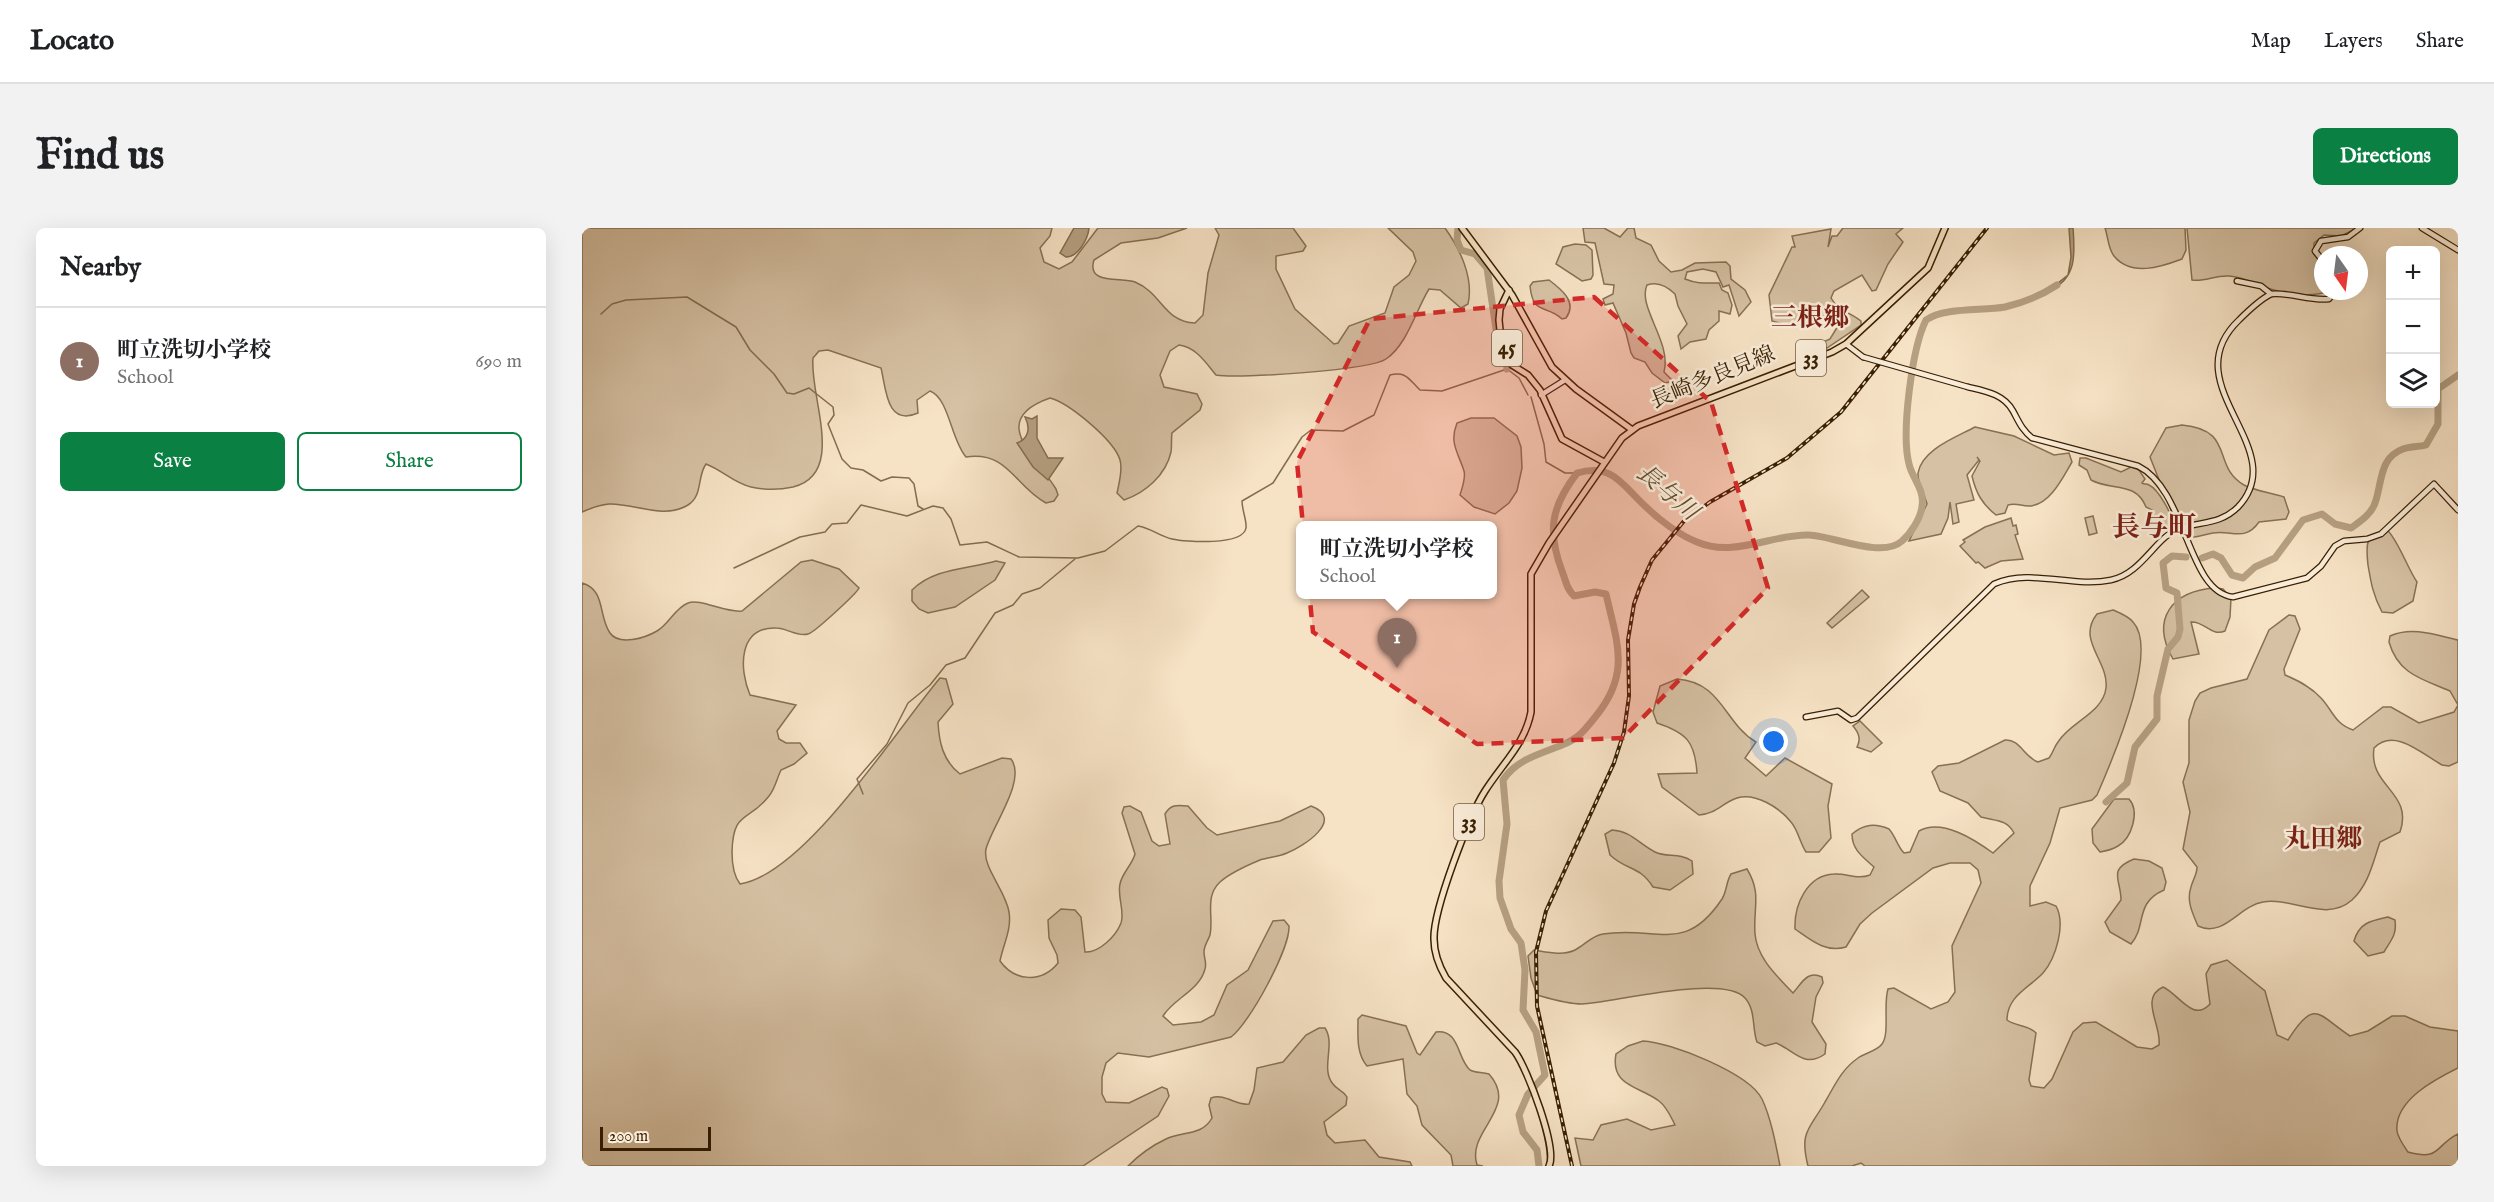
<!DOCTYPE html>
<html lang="en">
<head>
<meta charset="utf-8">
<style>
  :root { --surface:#fff; --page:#f2f2f2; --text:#202124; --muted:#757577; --line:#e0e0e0; --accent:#0b8043 }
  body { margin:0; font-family:"IM FELL English","Noto Serif JP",serif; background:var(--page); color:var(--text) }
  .controls { position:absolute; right:18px; top:18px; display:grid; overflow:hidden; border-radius:9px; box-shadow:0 6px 24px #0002 }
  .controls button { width:54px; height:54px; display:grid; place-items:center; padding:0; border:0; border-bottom:2px solid var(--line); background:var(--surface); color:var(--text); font:30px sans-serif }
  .compass { position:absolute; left:1732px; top:18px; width:54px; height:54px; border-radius:50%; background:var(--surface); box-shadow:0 6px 24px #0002; rotate:166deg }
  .scale { position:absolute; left:18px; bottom:15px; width:111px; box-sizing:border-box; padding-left:6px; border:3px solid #391f01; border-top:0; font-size:16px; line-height:21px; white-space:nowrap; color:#391f01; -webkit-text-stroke:4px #f9ecd9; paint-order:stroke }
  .you { position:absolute; left:1192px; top:514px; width:21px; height:21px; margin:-15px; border:4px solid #fff; border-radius:50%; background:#1a73e8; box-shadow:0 0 0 9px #1a73e833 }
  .badge { display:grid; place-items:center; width:39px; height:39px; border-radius:50%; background:var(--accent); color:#fff; font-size:20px; font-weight:700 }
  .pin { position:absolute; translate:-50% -50px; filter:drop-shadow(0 2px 3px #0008) }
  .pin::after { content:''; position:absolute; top:32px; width:21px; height:18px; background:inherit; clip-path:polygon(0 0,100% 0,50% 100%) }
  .popup { position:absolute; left:714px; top:293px; width:201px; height:78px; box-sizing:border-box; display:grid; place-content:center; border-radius:9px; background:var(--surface); filter:drop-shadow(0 2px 4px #0005); font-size:20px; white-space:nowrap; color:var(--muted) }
  .popup b { font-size:22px; color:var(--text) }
  .popup::after { content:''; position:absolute; left:50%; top:100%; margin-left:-12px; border:12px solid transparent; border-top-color:var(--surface) }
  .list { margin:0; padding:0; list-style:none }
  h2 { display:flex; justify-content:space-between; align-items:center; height:78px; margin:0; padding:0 24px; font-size:26px }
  h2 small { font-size:20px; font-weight:400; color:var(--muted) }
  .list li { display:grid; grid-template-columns:39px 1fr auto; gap:18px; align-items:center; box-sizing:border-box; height:108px; padding:0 24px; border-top:2px solid var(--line) }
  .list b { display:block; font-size:22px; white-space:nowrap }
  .list p { margin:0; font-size:20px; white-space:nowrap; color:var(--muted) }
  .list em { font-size:20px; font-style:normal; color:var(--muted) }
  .actions { display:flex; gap:12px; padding:18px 24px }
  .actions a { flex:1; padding:14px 0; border:2px solid var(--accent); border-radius:9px; text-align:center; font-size:21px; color:var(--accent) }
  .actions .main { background:var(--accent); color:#fff }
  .icon { flex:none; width:33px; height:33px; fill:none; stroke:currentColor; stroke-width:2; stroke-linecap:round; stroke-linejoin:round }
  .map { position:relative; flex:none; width:1876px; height:938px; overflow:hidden; border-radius:9px }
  header { display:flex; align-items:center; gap:36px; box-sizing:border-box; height:84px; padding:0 30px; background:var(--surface); border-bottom:2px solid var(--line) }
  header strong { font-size:28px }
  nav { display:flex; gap:33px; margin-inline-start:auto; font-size:21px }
  .intro { display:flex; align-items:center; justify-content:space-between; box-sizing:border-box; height:144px; padding:0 36px }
  h1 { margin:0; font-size:42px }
  .button { padding:15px 27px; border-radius:9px; background:var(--accent); color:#fff; font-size:21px; font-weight:700 }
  main { display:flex; gap:36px; padding:0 36px }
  aside { flex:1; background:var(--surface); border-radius:9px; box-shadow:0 6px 24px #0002 }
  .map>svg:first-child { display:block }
</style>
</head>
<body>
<header>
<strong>Locato</strong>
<nav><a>Map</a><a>Layers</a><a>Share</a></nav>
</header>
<div class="intro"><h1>Find us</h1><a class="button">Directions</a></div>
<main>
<aside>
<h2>Nearby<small></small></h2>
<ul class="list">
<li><span class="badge" style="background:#8d6e63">1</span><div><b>町立洗切小学校</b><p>School</p></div><em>690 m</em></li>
</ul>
<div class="actions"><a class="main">Save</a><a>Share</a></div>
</aside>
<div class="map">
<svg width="1876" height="938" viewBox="0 0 1876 938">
  <rect width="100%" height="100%" fill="#f6e2c5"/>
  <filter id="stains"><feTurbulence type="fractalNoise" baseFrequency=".00333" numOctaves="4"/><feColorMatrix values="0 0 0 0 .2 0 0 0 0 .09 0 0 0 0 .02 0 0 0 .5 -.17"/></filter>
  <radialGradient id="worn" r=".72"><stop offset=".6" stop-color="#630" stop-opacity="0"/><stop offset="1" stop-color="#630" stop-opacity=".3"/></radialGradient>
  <g fill="#d6c1a4" stroke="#887052" stroke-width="1.5">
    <path d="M0 0H470L468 8 458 20 462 34 477 41 490 34 516 0H605L576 10 539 15 512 32C504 57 539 49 553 54 580 65 582 94 613 95L621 87 626 45 637 7 633 0H711L724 18 721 23 694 28V41L713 81 752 116 756 115 767 98 803 85 812 59 827 47 834 33 831 24 806 0H863C878 21 892 50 886 76L879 80 858 62 847 61C834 82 825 117 804 131 789 142 657 151 634 147 624 135 614 119 597 117L588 123 578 147 582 159 615 166 620 176 618 182 590 205C589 211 590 218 589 224 584 247 563 265 542 272L535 265C537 255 541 242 538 232 532 212 487 175 468 170 405 192 454 228 474 261L476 267 472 273 464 275C432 258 427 223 384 229 369 212 367 170 348 163L335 172 336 185C304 199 304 160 299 140L246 122 237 123 231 130C227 168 265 246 211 259 197 262 183 262 169 259 152 255 140 242 124 236 115 248 121 268 106 277 82 292 52 275 27 276 18 277 9 280 0 284Z"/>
    <path d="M1001 0H1022L1038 9 1046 0H1052L1054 10 1069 17 1077 33 1089 44 1100 42 1113 35 1144 34 1148 38 1149 51 1163 62 1169 74 1157 88 1147 57 1141 59 1134 44 1121 41 1105 44 1103 51C1115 56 1124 55 1137 55L1140 62 1146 65 1150 77 1148 86 1137 83V93L1127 102 1124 111 1108 114 1099 121 1096 108 1105 96 1096 78 1093 66C1085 58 1076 53 1065 57 1055 79 1090 114 1082 144L1091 153 1083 155 1070 145 1063 134 1052 130 1049 125 1044 105 1031 75 1023 77 1021 71 1031 66 1032 57 1022 56 1013 15 1003 14Z"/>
    <path d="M1261 0H1321L1314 6 1321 14 1306 36 1294 62 1290 63 1280 47 1252 63 1249 70C1256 83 1268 84 1279 93V97L1245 120H1240L1237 116 1248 111 1256 98 1263 96 1262 89 1257 86 1247 90 1229 89 1225 94 1208 98 1190 93 1187 67 1210 19H1213L1210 8 1249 1 1246 19 1250 8H1255Z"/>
    <path d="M1523 0H1603L1604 22 1600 31C1579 39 1549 49 1532 28 1526 21 1526 8 1523 0Z"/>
    <path d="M1605 0H1775L1759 8 1742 7 1732 15V26L1741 38V63H1748C1732 69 1708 67 1692 62 1676 58 1664 49 1647 48 1633 47 1623 54 1610 52Z"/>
    <path d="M993 16 1004 17 1010 22 1011 47 1009 51 1000 53 974 36 981 19Z"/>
    <path d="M967 52C979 61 996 74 984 90L980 91C964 76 951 88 948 58L951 54Z"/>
    <path d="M889 190H912L935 208 939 219 940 240 935 263 927 275 913 286 892 279 878 267C880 260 884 250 882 243 876 224 867 215 875 195Z"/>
    <path d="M1600 197C1654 202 1629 238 1662 257 1673 263 1690 265 1702 269L1707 284 1704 291 1677 294C1663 314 1650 302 1631 305 1615 308 1615 311 1599 307L1568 229 1584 200Z"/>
    <path d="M1393 199 1432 208 1472 227 1487 225 1490 234C1481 249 1469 275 1449 278 1440 279 1435 274 1426 277L1423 285 1414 287C1400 276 1394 265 1390 248L1398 233 1395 229 1397 232 1385 247 1392 272 1374 276 1377 294 1371 296 1368 274 1366 290 1359 306 1327 313 1345 276C1343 268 1335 253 1336 245 1340 221 1375 209 1393 199Z"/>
    <path d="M1498 230H1504L1539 244 1549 239 1557 242 1563 251 1560 255C1562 257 1565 255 1567 257 1576 261 1592 288 1590 297L1578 303 1570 282 1564 279C1554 253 1529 263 1509 252L1505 242 1497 237Z"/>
    <path d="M1511 288 1515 305 1507 307 1503 290Z"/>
    <path d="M1429 290 1431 298 1434 297 1436 306 1433 307 1441 331 1419 333 1403 340 1396 334 1394 335 1378 318 1383 314 1381 312 1403 299Z"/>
    <path d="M1805 302C1815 310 1826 341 1835 354L1831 373 1811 385 1800 384C1791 367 1789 355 1786 337 1784 318 1782 306 1805 302Z"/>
    <path d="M230 332 257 341 277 360C275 365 232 405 226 406 215 409 205 400 194 400 156 399 157 441 168 467L214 477 195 503 197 511 204 515H218L225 525 212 536 199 542C195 550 193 561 187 568 166 595 151 582 150 624 150 635 151 647 158 656 223 646 314 502 358 450L364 451 371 476 356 494C357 514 361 533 378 546L420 530 429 531C445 552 410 598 404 621 400 639 424 663 427 684 430 701 421 717 418 733 433 754 460 755 476 735L475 727 467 710 466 692 479 681 493 682 499 689 503 724C517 725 534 708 539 695 543 683 535 668 538 656 540 645 550 637 553 626L540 585 542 579 548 578 559 584 570 613 577 618 588 616 583 586C589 576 595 577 606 578L625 600 635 607 698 593 729 578C764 591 721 619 705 625 696 629 687 629 678 632 666 637 648 645 638 654 622 669 632 689 628 707 626 713 622 717 622 724 622 730 625 735 623 741 618 762 591 771 581 788L591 797 619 794 632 787 645 757 666 742 691 693 702 692 707 698C708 721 667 796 649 809L567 829 536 825 524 835 520 849V866L524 874 547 875 580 859 585 861 587 868 576 888 501 938H0V355C24 362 16 388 28 405 37 418 63 410 75 403 87 396 93 380 106 375 118 370 143 385 160 383L219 334Z"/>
    <path d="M414 333 423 335 413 352 373 379 346 385 337 381 330 373V362C352 340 386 341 414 333Z"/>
    <path d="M1633 360 1641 361 1649 370 1648 389 1643 403C1629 409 1623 393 1609 394L1617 426 1591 431C1568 391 1590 363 1633 360Z"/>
    <path d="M1280 362 1287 369 1250 400 1245 395Z"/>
    <path d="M1531 382C1538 385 1546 388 1551 394 1578 423 1529 535 1515 567L1510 572 1478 580 1468 615 1448 658V678L1464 674 1474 678C1484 696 1474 730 1461 745 1447 760 1425 768 1425 792 1434 799 1446 796 1454 805L1447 852 1449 858 1462 860 1470 851 1491 804 1501 795 1514 794 1555 819 1570 821 1577 817C1580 798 1557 770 1581 759 1597 766 1611 795 1628 776L1624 746 1629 737 1645 732 1683 763 1695 807 1706 812C1733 769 1736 787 1768 808L1786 803 1810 788H1823L1848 799 1876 803V840C1854 851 1812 872 1815 903 1816 910 1822 918 1826 924 1859 933 1852 918 1876 906V938H1283L1279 935 1270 938H1226C1217 903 1228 901 1243 874 1253 857 1259 842 1276 830 1283 825 1295 823 1300 816 1308 806 1301 776 1306 761L1312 760 1349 781 1366 774 1373 764 1370 718 1399 655 1396 642 1388 635H1368L1351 640 1290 685 1278 696 1264 719C1243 725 1229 712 1213 701 1212 677 1225 647 1252 646 1265 645 1275 652 1288 647L1292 639C1281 629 1270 622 1270 606 1282 596 1293 595 1307 601 1314 609 1315 618 1322 625L1328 624 1337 603C1360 590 1393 612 1411 625L1432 605C1425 591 1413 593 1399 589L1386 575 1358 563 1350 544 1356 538 1377 535 1423 512C1438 511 1442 529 1456 534L1467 530C1471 525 1472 519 1476 514 1488 494 1521 485 1524 460 1527 433 1494 412 1515 386Z"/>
    <path d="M1707 387 1713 388 1718 401 1702 441 1703 447C1717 453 1729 459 1739 470 1751 483 1753 496 1771 502L1801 479H1809L1837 495 1872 484 1876 477 1868 463C1840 451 1816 446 1807 414L1808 408C1830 398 1854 407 1876 412V534L1867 538 1860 537C1840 526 1812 499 1792 520 1786 559 1832 564 1818 604L1798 614C1791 634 1787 656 1770 672 1744 695 1711 669 1681 674 1657 678 1642 710 1616 698 1611 686 1604 673 1609 659 1611 651 1615 647 1615 639L1601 621 1608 584 1601 554 1607 535V492L1613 473 1618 465 1629 460 1665 451 1687 402Z"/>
    <path d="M1095 451C1140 454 1142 495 1174 514L1163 530 1184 548 1203 530 1250 556 1246 578 1249 610 1237 624H1224C1218 615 1216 602 1209 594 1198 580 1173 564 1155 570 1140 575 1134 586 1117 587L1080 559 1076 546 1115 545C1113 514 1105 505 1075 495L1071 484 1078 458Z"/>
    <path d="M1278 493 1300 515 1289 524 1275 519C1279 511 1277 505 1271 498Z"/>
    <path d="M1532 571H1547C1558 583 1550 610 1536 618 1531 621 1524 623 1518 624L1511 615 1510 601Z"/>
    <path d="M1030 602C1049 603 1057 616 1073 624 1085 630 1097 624 1110 633L1111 646 1088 662 1071 659C1057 637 1045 643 1028 627L1023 606Z"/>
    <path d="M1552 631 1567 633 1580 640 1584 654 1582 662C1552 675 1565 698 1549 716L1528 704 1523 694 1539 672C1539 651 1525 642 1552 631Z"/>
    <path d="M1165 641C1180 666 1171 679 1173 706 1175 730 1195 748 1211 765 1220 755 1225 742 1240 749L1241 755 1234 769 1230 794 1244 816 1243 826C1222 841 1212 822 1194 815L1183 818 1175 814C1170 801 1174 782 1163 770 1141 746 1033 774 1000 776 985 776 969 771 955 767L949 750 946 728 952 722C965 724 981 728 993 722 1003 717 1009 708 1021 706 1074 697 1102 728 1140 671 1145 663 1144 654 1149 646Z"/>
    <path d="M1806 689 1813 692C1815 707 1809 712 1802 724L1786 728 1772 713C1777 695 1788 693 1806 689Z"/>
    <path d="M780 787 824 798 835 825 838 827 854 804C878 801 875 831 888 842 893 845 900 844 907 846 938 881 884 902 895 937L901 938H871L869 927 840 897 835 878 825 866 821 831 785 838C774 825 776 807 776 791Z"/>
    <path d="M737 800H743C754 816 738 841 751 856 755 862 761 862 765 869L764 877 742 894 745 907 753 915 783 912 797 929 828 934 830 938H546C558 926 569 918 584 911 601 903 620 908 630 890L627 877 629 870C644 865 653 878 667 876L672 862 675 840 701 834 724 807Z"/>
    <path d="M1061 813C1088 814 1167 845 1180 871 1189 890 1194 917 1198 938H999L993 910 1011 912 1019 897 1045 891 1069 902 1093 897C1089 889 1085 879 1077 873 1057 858 1028 858 1034 826L1046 818Z"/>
  </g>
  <g fill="#b6a082" stroke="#846c4e" stroke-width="1.5">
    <path d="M492 0H507C506 11 496 29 484 29L478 25Z"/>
    <path d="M1487 0H1491C1493 25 1495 52 1467 62L1486 47 1489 29Z"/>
    <path d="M455 188V210L466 230H481L466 252 451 239 435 215C446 211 449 201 443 189L450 191Z"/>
  </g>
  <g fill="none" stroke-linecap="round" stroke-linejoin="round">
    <g stroke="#846c4e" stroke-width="1.5">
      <path d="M19 86 30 76 44 72 105 69 154 99 168 122 192 146 205 165 212 166 227 160 251 179 252 187 246 196 260 231 269 240 281 242 299 253 310 249 327 250 332 256 336 278 341 281"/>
      <path d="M949 169 962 216 964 234 983 245H995"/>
      <path d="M152 340 218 309 243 304 250 296 265 295 279 277 325 288 351 278 361 280 369 291 378 317 405 314 437 329 496 330 523 323 556 298C569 300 577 308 590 311 603 314 661 318 664 300 665 293 660 282 660 273L691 255 720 209 729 202 761 203 792 187 808 147C825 143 827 152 838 162L860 163 925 141 937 150 946 167"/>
      <path d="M281 566 275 551 305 516 326 475 348 457 364 437 383 430 413 385 431 377 440 366 458 360 493 331"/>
    </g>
    <g stroke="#b6a082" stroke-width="7">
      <path d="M876 0 875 12 879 22 893 26 905 40 914 101 923 123 925 141"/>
      <path d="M1620 330 1631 326 1639 330 1650 347 1661 350 1673 339 1693 330 1721 292 1740 286 1753 296 1769 300C1779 293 1791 285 1794 272 1800 253 1798 229 1821 221 1828 218 1837 219 1844 217L1856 196V161L1876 147"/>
      <path d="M1524 574 1545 555 1553 519 1575 491V468L1586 421 1596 409 1598 401 1595 365 1584 360 1581 335 1590 328 1604 329"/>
      <path d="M957 938 955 922 941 904 937 887 946 866 963 847 954 804 941 782 943 742 939 715 929 701 918 670 917 653 925 596 921 552C935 531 958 526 980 517 996 511 1003 502 1014 488 1049 445 1035 415 1024 366L1013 364 992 368C984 360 984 353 980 343 965 303 969 279 995 245 1031 235 1040 257 1063 278 1076 291 1097 307 1115 314 1152 330 1190 306 1227 307 1252 308 1300 331 1320 313 1329 305 1339 290 1340 278 1343 262 1330 250 1327 236 1319 205 1330 120 1344 92 1362 79 1400 83 1423 79 1440 75 1460 67 1475 57"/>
    </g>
    <g stroke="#391f01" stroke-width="7">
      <g id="secondary">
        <path d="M1840 0 1876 22"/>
        <path d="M1741 33 1733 23 1739 13 1766 9 1778 0"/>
        <path d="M1655 53 1679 58 1689 66C1709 64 1726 73 1747 71L1753 63"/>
        <path d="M1264 116 1281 129"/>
        <path d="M1386 159C1403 163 1422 166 1431 183 1437 194 1440 202 1450 210L1556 238C1605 262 1605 364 1651 369L1725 350 1739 338 1753 318 1762 313 1785 311 1799 306 1852 256 1876 282"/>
        <path d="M959 167 983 152"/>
        <path d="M1224 489 1256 483 1269 492 1275 490 1412 356C1450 340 1490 360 1529 352 1561 345 1573 309 1597 301 1619 293 1638 297 1656 279 1712 220 1589 157 1657 92 1666 83 1677 72 1689 66"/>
      </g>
    </g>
    <g stroke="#391f01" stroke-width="8">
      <g id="primary">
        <path d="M880 0 930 67 970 139 994 161 1049 201"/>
        <path d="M927 62 918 81 917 92 918 102 930 137 946 147 958 162 980 211 1022 234"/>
        <path d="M967 938C976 921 945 840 933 824L864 750C857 738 852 725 852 711 851 682 887 588 903 563 920 536 943 516 949 484V346L967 315 1040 210 1056 198 1250 124 1264 116 1346 40 1363 0"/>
      </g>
    </g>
    <use href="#secondary" stroke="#f9ecd9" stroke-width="4.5"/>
    <use href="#primary" stroke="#f6e2c5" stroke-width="5"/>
    <g stroke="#391f01" stroke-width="4">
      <path id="rail" d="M990 938 955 778 954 724 964 683 1032 535 1042 504 1047 468 1046 412 1052 376 1058 359 1070 332 1102 293 1128 274 1205 230 1259 184 1405 0"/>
    </g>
    <use href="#rail" stroke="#f9ecd9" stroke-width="1.5" stroke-dasharray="4.5" stroke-linecap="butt"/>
    <g stroke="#391f01" stroke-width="7" stroke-linecap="butt">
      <path id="secondary-bridge" d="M1281 129 1386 159"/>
    </g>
    <use href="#secondary-bridge" stroke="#f9ecd9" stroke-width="4.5"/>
  </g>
  <path fill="#d62828" fill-opacity="0.2" stroke="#d62828" stroke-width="4.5" stroke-dasharray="12 8" stroke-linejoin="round" d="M1012 69 1129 174 1186 360 1041 510 895 516 731 404 715 234 788 91Z"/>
  <g text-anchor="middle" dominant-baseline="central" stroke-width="5" stroke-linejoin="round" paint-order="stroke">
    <g fill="#f9ecd9" stroke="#735c42" stroke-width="1.5">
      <rect x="910" y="102" width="30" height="36" rx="4.5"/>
      <rect x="1214" y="112" width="30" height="36" rx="4.5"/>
      <rect x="872" y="576" width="30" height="36" rx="4.5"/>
    </g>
    <g font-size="21" font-weight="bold" fill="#391f01">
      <text x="925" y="120">45</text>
      <text x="1229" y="130">33</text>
      <text x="887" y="594">33</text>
    </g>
    <g font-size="22" fill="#391f01" stroke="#f9ecd9">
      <text transform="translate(1131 150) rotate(-22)">長崎多良見線</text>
    </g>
    <g font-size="24" font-style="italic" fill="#654c2e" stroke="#f9ecd9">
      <text transform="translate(1085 265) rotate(40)">長与川</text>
    </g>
    <g font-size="26" font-weight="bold" fill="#7a1f14" stroke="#f9ecd9">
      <text x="1228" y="90">三根郷</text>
      <text x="1741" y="611">丸田郷</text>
    </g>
    <g font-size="28" font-weight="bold" fill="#7a1f14" stroke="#f9ecd9">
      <text x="1572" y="300">長与町</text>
    </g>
  </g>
  <rect width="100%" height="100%" filter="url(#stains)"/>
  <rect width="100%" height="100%" fill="url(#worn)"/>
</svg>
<div class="controls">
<button>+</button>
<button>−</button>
<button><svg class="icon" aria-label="layers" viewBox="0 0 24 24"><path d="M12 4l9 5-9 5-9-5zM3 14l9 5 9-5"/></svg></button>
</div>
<svg class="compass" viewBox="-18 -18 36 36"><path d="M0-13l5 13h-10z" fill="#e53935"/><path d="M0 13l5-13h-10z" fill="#757577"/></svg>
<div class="scale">200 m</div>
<div class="you"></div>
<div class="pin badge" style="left:815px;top:440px;background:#8d6e63">1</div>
<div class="popup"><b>町立洗切小学校</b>School</div>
</div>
</main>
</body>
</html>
